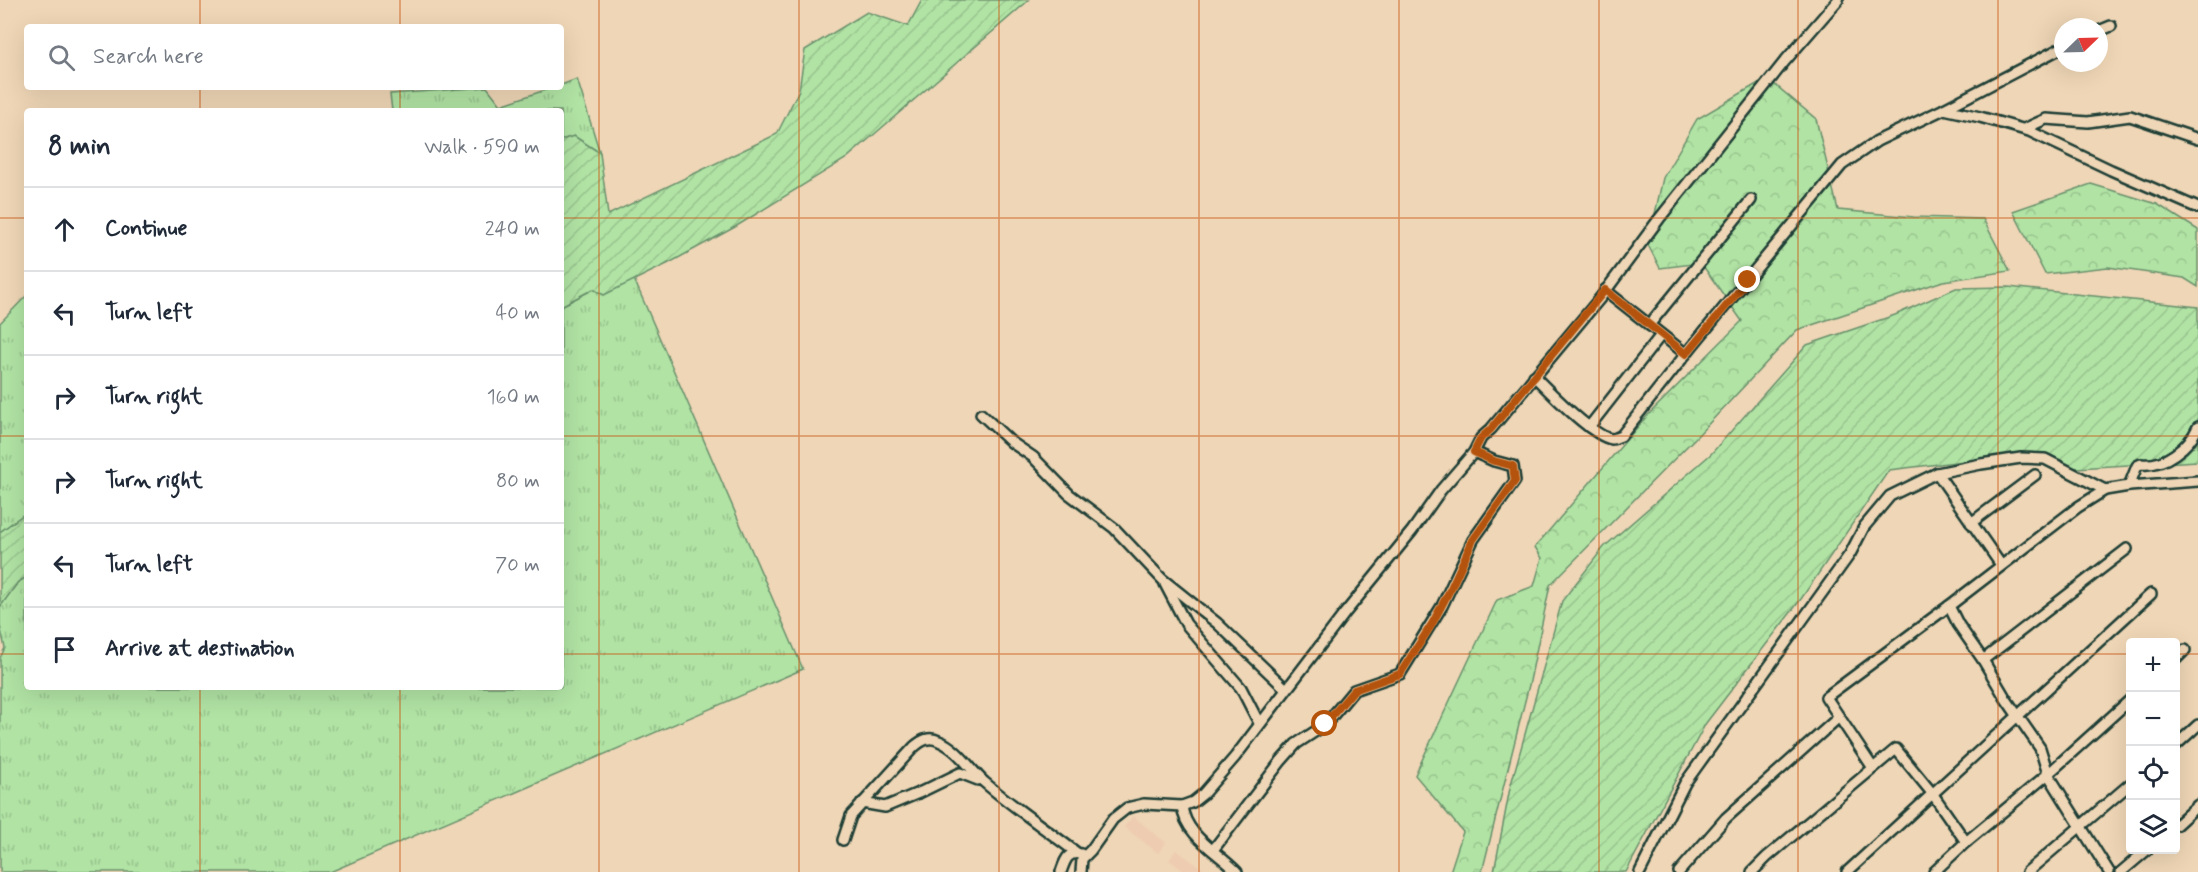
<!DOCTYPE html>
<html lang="en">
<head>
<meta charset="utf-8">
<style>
  :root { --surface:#fff; --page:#f2f2f3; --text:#1f2937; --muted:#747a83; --line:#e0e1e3 }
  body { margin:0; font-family:Mynerve,sans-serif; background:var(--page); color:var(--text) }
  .controls { position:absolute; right:18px; bottom:18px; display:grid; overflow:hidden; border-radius:6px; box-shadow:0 6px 24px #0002 }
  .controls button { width:54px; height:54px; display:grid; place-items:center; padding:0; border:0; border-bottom:2px solid var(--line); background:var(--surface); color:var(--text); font:30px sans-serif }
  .compass { position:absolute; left:2054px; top:18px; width:54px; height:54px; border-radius:50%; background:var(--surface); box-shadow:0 6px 24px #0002; rotate:67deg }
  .stop { position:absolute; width:18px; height:18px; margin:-14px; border:4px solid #b45309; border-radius:50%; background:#fff }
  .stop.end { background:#b45309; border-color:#fff; box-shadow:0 2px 6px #0008 }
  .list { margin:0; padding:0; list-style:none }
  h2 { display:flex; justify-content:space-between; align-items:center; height:78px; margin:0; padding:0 24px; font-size:26px }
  h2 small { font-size:20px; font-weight:400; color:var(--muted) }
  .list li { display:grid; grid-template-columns:39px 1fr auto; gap:18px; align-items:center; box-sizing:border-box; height:84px; padding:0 24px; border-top:2px solid var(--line) }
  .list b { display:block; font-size:22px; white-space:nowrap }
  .list em { font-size:20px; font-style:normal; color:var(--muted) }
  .icon { flex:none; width:33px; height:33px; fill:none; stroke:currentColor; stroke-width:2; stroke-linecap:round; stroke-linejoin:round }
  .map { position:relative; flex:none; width:2198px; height:872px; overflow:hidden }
  .search { position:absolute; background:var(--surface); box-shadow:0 6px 24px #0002; left:24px; top:24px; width:540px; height:66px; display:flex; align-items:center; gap:15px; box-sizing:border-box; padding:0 21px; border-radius:6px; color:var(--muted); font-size:22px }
  .panel { position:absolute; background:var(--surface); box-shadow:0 6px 24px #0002; left:24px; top:108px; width:540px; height:582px; border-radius:6px }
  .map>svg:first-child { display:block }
</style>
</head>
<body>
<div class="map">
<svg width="2198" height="872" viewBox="0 0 2198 872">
  <defs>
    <pattern id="grass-tufts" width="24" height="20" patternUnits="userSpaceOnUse" patternTransform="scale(1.5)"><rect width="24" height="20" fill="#b1e3a4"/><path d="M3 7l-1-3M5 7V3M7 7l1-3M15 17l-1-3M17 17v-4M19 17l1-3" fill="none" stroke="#98c48e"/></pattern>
    <pattern id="forest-crowns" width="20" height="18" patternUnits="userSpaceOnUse" patternTransform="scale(1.5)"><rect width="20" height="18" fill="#b1e3a4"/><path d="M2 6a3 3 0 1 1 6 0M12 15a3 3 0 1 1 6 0" fill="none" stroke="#98c48e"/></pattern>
    <pattern id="garden-furrows" width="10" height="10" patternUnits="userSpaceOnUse" patternTransform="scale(1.5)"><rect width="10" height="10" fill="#b1e3a4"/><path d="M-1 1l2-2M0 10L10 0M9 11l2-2" fill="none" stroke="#98c48e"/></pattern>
  </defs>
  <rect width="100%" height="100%" fill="#efd6b6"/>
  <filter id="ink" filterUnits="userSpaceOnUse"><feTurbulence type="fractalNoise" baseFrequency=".0167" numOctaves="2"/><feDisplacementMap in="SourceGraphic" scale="12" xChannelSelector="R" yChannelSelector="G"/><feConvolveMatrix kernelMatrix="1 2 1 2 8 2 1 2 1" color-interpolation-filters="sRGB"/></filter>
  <g filter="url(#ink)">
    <g fill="#eeccb1">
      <path d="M1133 816 1166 843 1158 853 1124 827Z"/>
      <path d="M1176 850 1207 872H1185L1169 860Z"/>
    </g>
    <g fill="url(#grass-tufts)" stroke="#68906c" stroke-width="1.5">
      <path d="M577 79 600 153 574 136 561 140V111H392L390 94 487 87 501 105 554 87H561V85Z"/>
      <path d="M634 279 803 669 330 872H0V658L5 648 0 626V607L18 582 27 577V687H561V306L594 289 604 295Z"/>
      <path d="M27 295V512L0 532V323Z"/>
    </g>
    <g fill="url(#forest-crowns)" stroke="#68906c" stroke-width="1.5">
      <path d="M1767 78 1816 119 1838 210 1914 217 1983 219 2010 271 1943 281 1797 330 1700 433 1550 585 1530 681 1482 872H1450L1463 832 1415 775 1497 600 1534 586 1542 558 1535 547 1647 416 1742 321 1701 263 1660 268 1648 245 1663 178 1697 119Z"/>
      <path d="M2091 184 2157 204 2198 230V287L2184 278 2108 267 2045 274 2013 211Z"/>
    </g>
    <g fill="url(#garden-furrows)" stroke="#68906c" stroke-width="1.5">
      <path d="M922 0H1029L847 158 735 227 669 263 604 295 593 289 561 306V140L574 136 600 153 608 215 777 134 799 90 805 50 867 12 908 26Z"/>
      <path d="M2008 287 2198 307V461L2076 468 1998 457 1889 470 1801 599 1706 723 1626 872H1494L1510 788 1562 601 1604 547 1711 454 1807 345 1895 315 1956 288Z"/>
      <path d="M27 512V577L18 582 0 607V532Z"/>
    </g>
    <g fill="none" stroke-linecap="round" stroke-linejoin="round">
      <g stroke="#1f3d34" stroke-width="14">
        <g id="minor">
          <path d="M2099 31 2111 26"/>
          <path d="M1944 109 1980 117 2029 131 2111 170 2198 208"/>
          <path d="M2024 129 2046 119 2088 122 2130 116 2198 139"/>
          <path d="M1605 290 1686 354"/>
          <path d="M1649 325 1751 200"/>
          <path d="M1534 376C1548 390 1593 437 1612 439 1615 439 1618 437 1621 436L1693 345 1842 165 1877 141 1944 109 2063 47"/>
          <path d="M981 414 1011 442 1033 457 1069 494 1114 528 1162 579 1217 623 1286 689"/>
          <path d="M1589 427 1661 335"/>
          <path d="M1937 473 2001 565"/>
          <path d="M2129 486 2137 466 2141 464C2164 467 2189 447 2198 427"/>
          <path d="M1971 523 2035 475"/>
          <path d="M1165 584 1186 624 1241 688 1259 723"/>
          <path d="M1949 606 1958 624 1983 660 2006 699 2040 748 2048 774 2109 872"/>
          <path d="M2176 659 2185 650"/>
          <path d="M1983 660 2127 549"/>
          <path d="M2176 745 2198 725"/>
          <path d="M1873 768 1826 697 1949 606 2078 507 2105 490"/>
          <path d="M862 803 885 807 921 792 960 773 978 780"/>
          <path d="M1182 806C1185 836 1218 852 1237 872"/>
          <path d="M2176 825 2198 805"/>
          <path d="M843 840 851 816 914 747C922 740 929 736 939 741 957 748 970 769 984 782 1013 807 1046 829 1077 853"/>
          <path d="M1213 850 1281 761 1296 744 1325 725 1354 690 1400 674 1442 606 1473 540 1515 481 1513 466 1494 461 1474 452"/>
          <path d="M1061 872C1065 861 1067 851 1081 854"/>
          <path d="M1081 872 1082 859 1091 850 1113 819 1127 808 1144 804 1182 806 1193 802 1203 794 1235 757 1345 613 1412 531 1441 490 1474 452 1481 438 1491 429 1601 297 1659 219 1785 61 1838 0"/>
          <path d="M1640 872 1685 783 1850 554 1864 527 1890 496 1937 473 1981 464 2021 458 2045 459 2105 490 2129 486 2198 481"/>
          <path d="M1679 872 1726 818 1838 718"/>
          <path d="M1752 872 1767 857 1896 749 1932 793 1966 842"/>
          <path d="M1847 872 2151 594"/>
          <path d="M1934 872 1966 842 2048 774 2130 700"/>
          <path d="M2027 872 2130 784"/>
          <path d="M2121 872 2147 850"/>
        </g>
      </g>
      <use href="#minor" stroke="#efd6b6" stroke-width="9"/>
    </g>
  </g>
  <g fill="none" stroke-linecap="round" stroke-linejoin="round" filter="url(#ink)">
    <path stroke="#b45309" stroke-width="8" d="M1325 724 1354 690 1400 674 1432 624 1451 588 1473 540 1515 481 1513 466 1494 461 1474 452 1481 438 1491 429 1605 290 1686 354 1748 280"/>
  </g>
  <path fill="none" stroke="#ca5512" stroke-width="1.5" stroke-opacity="0.55" d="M200 0V27M400 0V27M599 0V872M799 0V872M999 0V872M1199 0V872M1399 0V872M1599 0V872M1798 0V872M1998 0V872M200 87V111M400 87V111M0 218H27M561 218H2198M0 436H27M561 436H2198M0 654H27M561 654H2130M2176 654H2198M200 687V872M400 687V872"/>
</svg>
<div class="controls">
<button>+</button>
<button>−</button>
<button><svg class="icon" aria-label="locate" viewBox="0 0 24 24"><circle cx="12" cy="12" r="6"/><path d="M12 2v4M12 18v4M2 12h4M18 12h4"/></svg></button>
<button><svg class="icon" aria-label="layers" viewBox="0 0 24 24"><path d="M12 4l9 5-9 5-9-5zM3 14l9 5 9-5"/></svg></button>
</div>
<svg class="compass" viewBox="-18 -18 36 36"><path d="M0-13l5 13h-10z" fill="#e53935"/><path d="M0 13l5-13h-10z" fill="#747a83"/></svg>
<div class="stop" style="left:1325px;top:724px"></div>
<div class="stop end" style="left:1748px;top:280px"></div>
<div class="search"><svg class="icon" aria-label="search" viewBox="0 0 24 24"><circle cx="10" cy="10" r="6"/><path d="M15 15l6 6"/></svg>Search here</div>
<section class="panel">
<h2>8 min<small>Walk · 590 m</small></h2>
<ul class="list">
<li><svg class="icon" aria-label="ahead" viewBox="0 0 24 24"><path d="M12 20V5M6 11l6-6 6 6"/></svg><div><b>Continue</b></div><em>240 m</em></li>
<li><svg class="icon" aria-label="left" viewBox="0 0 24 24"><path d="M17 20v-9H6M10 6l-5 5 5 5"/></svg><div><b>Turn left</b></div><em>40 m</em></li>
<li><svg class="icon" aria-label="right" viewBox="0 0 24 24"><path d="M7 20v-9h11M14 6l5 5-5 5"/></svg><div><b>Turn right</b></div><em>160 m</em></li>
<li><svg class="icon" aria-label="right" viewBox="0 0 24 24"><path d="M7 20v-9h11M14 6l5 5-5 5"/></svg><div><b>Turn right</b></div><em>80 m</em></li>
<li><svg class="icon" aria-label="left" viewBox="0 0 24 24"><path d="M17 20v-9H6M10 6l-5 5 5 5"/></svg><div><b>Turn left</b></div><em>70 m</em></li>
<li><svg class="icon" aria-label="arrive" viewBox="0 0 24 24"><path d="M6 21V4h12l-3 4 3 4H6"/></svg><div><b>Arrive at destination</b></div></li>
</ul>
</section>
</div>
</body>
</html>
